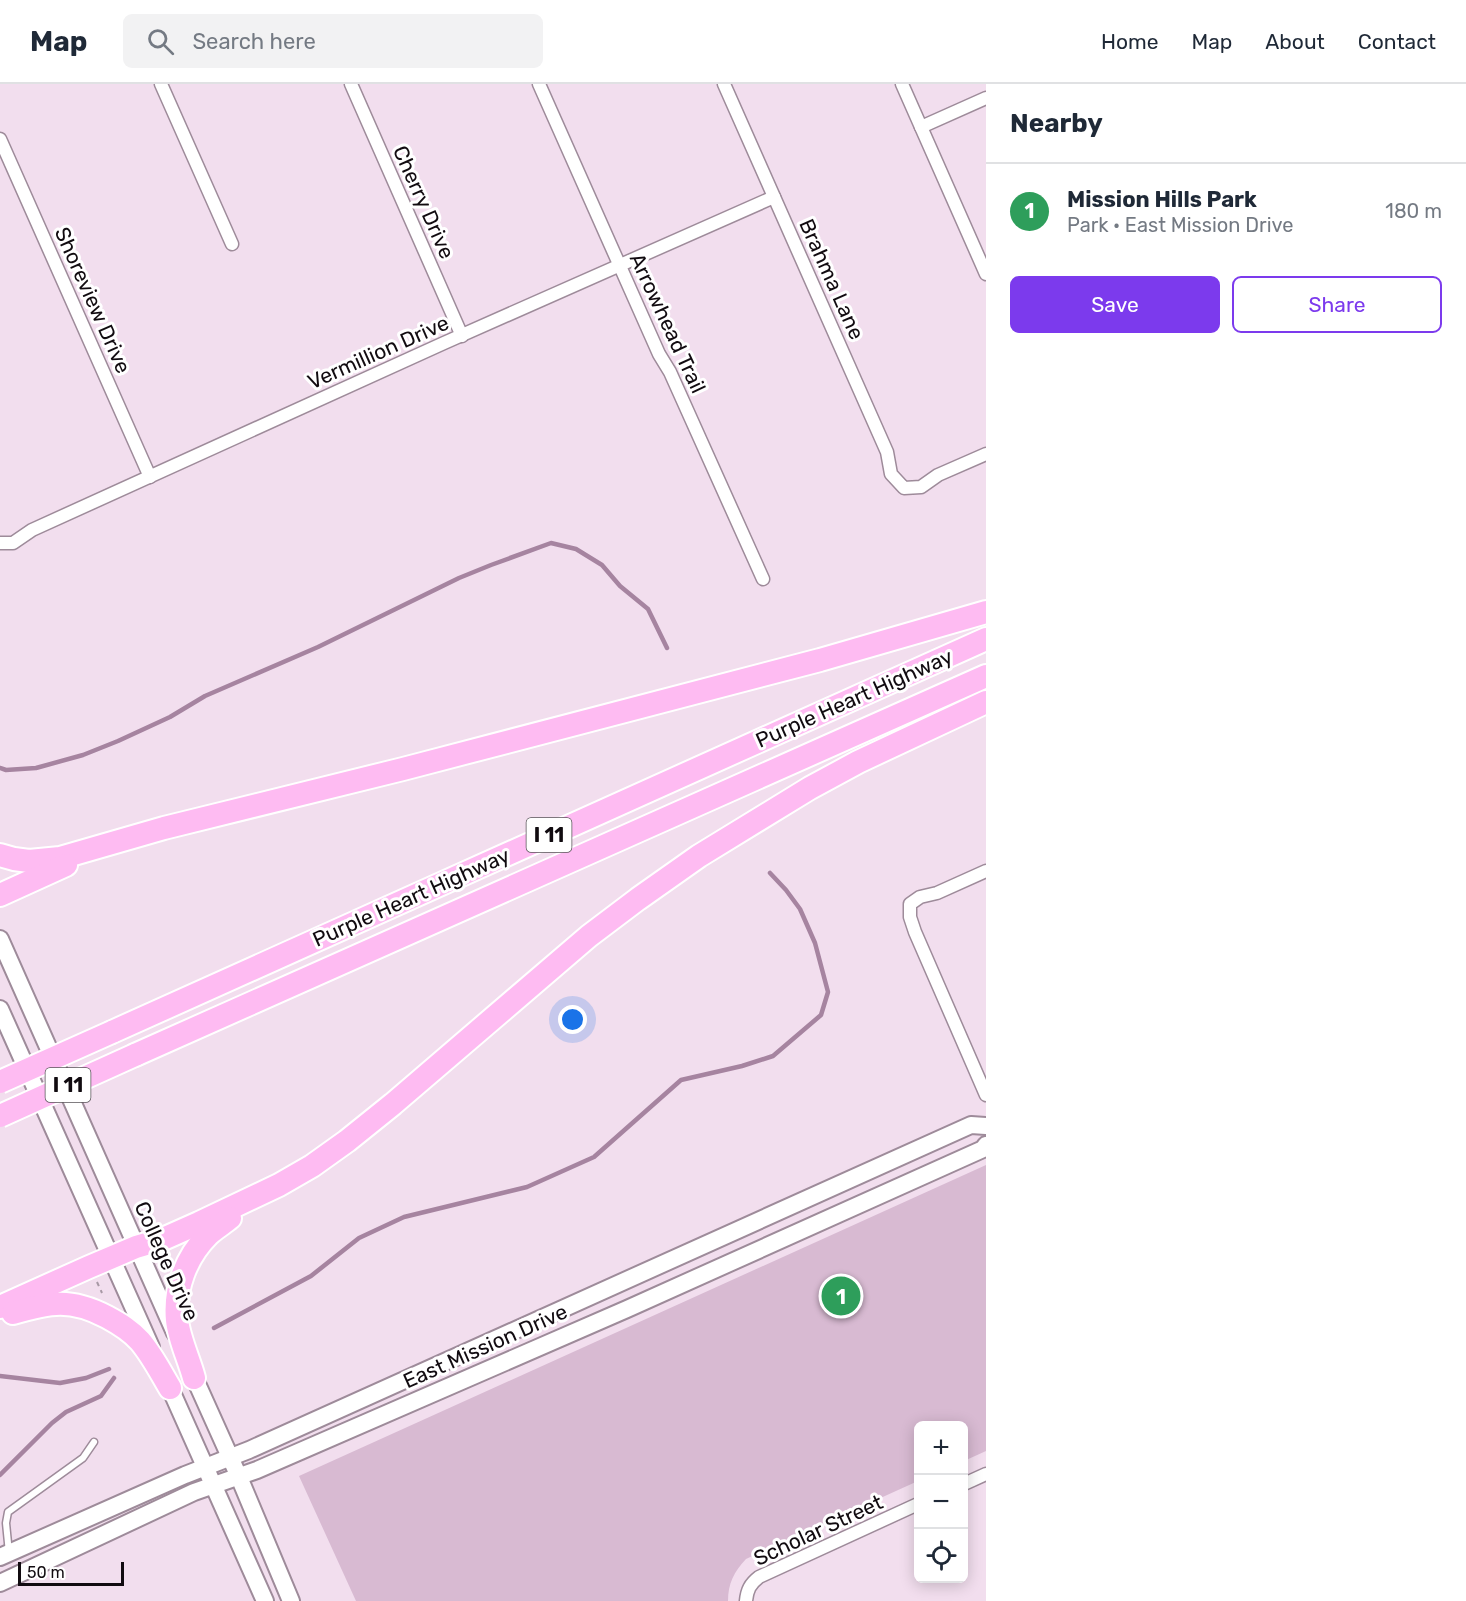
<!DOCTYPE html>
<html lang="en">
<head>
<meta charset="utf-8">
<style>
  :root { --surface:#fff; --page:#f2f2f3; --text:#1f2937; --muted:#747a83; --line:#e0e1e3; --accent:#7c3aed }
  body { margin:0; font-family:Rubik,sans-serif; background:var(--page); color:var(--text) }
  .controls { position:absolute; right:18px; bottom:18px; display:grid; overflow:hidden; border-radius:9px; box-shadow:0 3px 15px #0003 }
  .controls button { width:54px; height:54px; display:grid; place-items:center; padding:0; border:0; border-bottom:2px solid var(--line); background:var(--surface); color:var(--text); font:30px sans-serif }
  .scale { position:absolute; left:18px; bottom:15px; width:106px; box-sizing:border-box; padding-left:6px; border:3px solid #110b10; border-top:0; font-size:16px; line-height:21px; white-space:nowrap; color:#110b10; -webkit-text-stroke:4px #fff; paint-order:stroke }
  .you { position:absolute; left:573px; top:936px; width:21px; height:21px; margin:-15px; border:4px solid #fff; border-radius:50%; background:#1a73e8; box-shadow:0 0 0 9px #1a73e833 }
  .badge { display:grid; place-items:center; width:39px; height:39px; border-radius:50%; background:var(--accent); color:#fff; font-size:20px; font-weight:700 }
  .pin { position:absolute; translate:-50% -50%; border:3px solid #fff; box-shadow:0 2px 6px #0006 }
  .list { margin:0; padding:0; list-style:none }
  h2 { display:flex; justify-content:space-between; align-items:center; height:78px; margin:0; padding:0 24px; font-size:26px }
  h2 small { font-size:20px; font-weight:400; color:var(--muted) }
  .list li { display:grid; grid-template-columns:39px 1fr auto; gap:18px; align-items:center; box-sizing:border-box; height:96px; padding:0 24px; border-top:2px solid var(--line) }
  .list b { display:block; font-size:22px; white-space:nowrap }
  .list p { margin:0; font-size:20px; white-space:nowrap; color:var(--muted) }
  .list em { font-size:20px; font-style:normal; color:var(--muted) }
  .actions { display:flex; gap:12px; padding:18px 24px }
  .actions a { flex:1; padding:14px 0; border:2px solid var(--accent); border-radius:9px; text-align:center; font-size:21px; color:var(--accent) }
  .actions .main { background:var(--accent); color:#fff }
  .icon { flex:none; width:33px; height:33px; fill:none; stroke:currentColor; stroke-width:2; stroke-linecap:round; stroke-linejoin:round }
  .map { position:relative; flex:none; width:986px; height:1517px; overflow:hidden }
  header { display:flex; align-items:center; gap:36px; box-sizing:border-box; height:84px; padding:0 30px; background:var(--surface); border-bottom:2px solid var(--line) }
  header strong { font-size:28px }
  nav { display:flex; gap:33px; margin-inline-start:auto; font-size:21px }
  .search { width:420px; height:54px; background:var(--page); display:flex; align-items:center; gap:15px; box-sizing:border-box; padding:0 21px; border-radius:9px; color:var(--muted); font-size:22px }
  main { display:flex }
  aside { flex:1; background:var(--surface) }
  .map>svg:first-child { display:block }
</style>
</head>
<body>
<header>
<strong>Map</strong>
<div class="search"><svg class="icon" aria-label="search" viewBox="0 0 24 24"><circle cx="10" cy="10" r="6"/><path d="M15 15l6 6"/></svg>Search here</div>
<nav><a>Home</a><a>Map</a><a>About</a><a>Contact</a></nav>
</header>
<main>
<div class="map">
<svg width="986" height="1517" viewBox="0 0 986 1517">
  <rect width="100%" height="100%" fill="#f2deee"/>
  <path fill="#d8bad2" d="M986 1081V1367L964 1377V1342H918V1397L746 1475C734 1488 728 1499 728 1517H356L299 1392Z"/>
  <g fill="none" stroke-linecap="round" stroke-linejoin="round">
    <g stroke="#a684a0" stroke-width="4.5">
      <path d="M0 684 6 686 36 684 83 671 118 657 170 633 205 612 318 563 459 494 491 481 551 459 576 465 602 481 620 502 648 525 667 564"/>
      <path d="M214 1244 311 1192 359 1154 404 1133 527 1103 594 1073 681 996 742 982 773 972 821 931 828 908 815 859 800 825 786 806 770 789"/>
      <path d="M0 1292 60 1299 86 1294 109 1285"/>
      <path d="M0 1391 52 1339 66 1328 101 1312 114 1294"/>
    </g>
    <g stroke="#9e8b9a" stroke-width="9">
      <path id="lane" d="M9 1469 6 1439 8 1428 83 1374 94 1358"/>
    </g>
    <g stroke="#9e8b9a" stroke-width="15">
      <g id="street">
        <path d="M161 0 232 160"/>
        <path d="M351 0 462 252"/>
        <path d="M539 0 659 270 670 288 763 495"/>
        <path d="M724 0 887 368 891 390 904 404 921 403 938 391 986 370"/>
        <path d="M902 0 986 190"/>
        <path d="M921 43 986 14"/>
        <path d="M0 55 150 393"/>
        <path d="M0 459H13L32 446 444 259 774 113"/>
        <path d="M986 787 937 809 920 813 910 820V833L915 848 986 1011"/>
        <path d="M964 1400 986 1390"/>
        <path d="M746 1517C747 1506 750 1500 759 1493L918 1420"/>
      </g>
    </g>
    <g stroke="#9e8b9a" stroke-width="20">
      <g id="secondary">
        <path d="M0 855 175 1249"/>
        <path d="M0 925 151 1263"/>
        <path d="M190 1284 239 1393 291 1517"/>
        <path d="M166 1295 265 1517"/>
        <path d="M0 1473 185 1391 249 1366 971 1041 986 1042"/>
        <path d="M0 1499 194 1408 257 1386 627 1225 983 1065 986 1061"/>
      </g>
    </g>
    <g stroke="#fff" stroke-width="26">
      <g id="highway">
        <path d="M0 771 14 775 29 777 60 774 164 744 403 685 820 576 986 528"/>
        <path d="M0 811 66 781"/>
        <path d="M112 948 986 555"/>
        <path d="M135 971 986 592"/>
        <path d="M0 1223 89 1183 136 1163 163 1155 199 1139 279 1101 312 1082 347 1057 393 1020 589 852 638 815 699 772 810 704 858 678 986 618"/>
        <path d="M13 1229C50 1218 71 1214 107 1233 120 1240 130 1246 140 1257 152 1271 161 1289 170 1304"/>
        <path d="M194 1294C189 1275 179 1255 177 1236 174 1205 186 1173 208 1151 214 1145 223 1140 230 1134"/>
      </g>
    </g>
    <path stroke="#a798a4" stroke-width="2" stroke-dasharray="4.5 4.5" stroke-linecap="butt" d="M97 1198 102 1209"/>
    <use href="#lane" stroke="#fff" stroke-width="6"/>
    <use href="#street" stroke="#fff" stroke-width="12"/>
    <use href="#secondary" stroke="#fff" stroke-width="16"/>
    <use href="#highway" stroke="#febbf2" stroke-width="22"/>
    <g stroke="#fff" stroke-width="26" stroke-linecap="butt">
      <g id="highway-bridge">
        <path d="M0 998 112 948"/>
        <path d="M0 1032 135 971"/>
      </g>
    </g>
    <use href="#highway-bridge" stroke="#febbf2" stroke-width="22"/>
  </g>
  <g text-anchor="middle" dominant-baseline="central" stroke-width="6" stroke-linejoin="round" paint-order="stroke">
    <g fill="#fff" stroke="#585458" stroke-width="1.5">
      <rect x="526.5" y="734" width="45" height="34" rx="4.5"/>
      <rect x="45.5" y="984" width="45" height="34" rx="4.5"/>
    </g>
    <g font-size="20" font-weight="bold" fill="#110b10">
      <text x="549" y="751">I 11</text>
      <text x="68" y="1001">I 11</text>
    </g>
    <g font-size="21" fill="#110b10" stroke="#fff">
      <text transform="translate(424 118) rotate(66)">Cherry Drive</text>
      <text transform="translate(832 195) rotate(66)">Brahma Lane</text>
      <text transform="translate(93 216) rotate(66)">Shoreview Drive</text>
      <text transform="translate(668 239) rotate(65)">Arrowhead Trail</text>
      <text transform="translate(378 268) rotate(-24)">Vermillion Drive</text>
      <text transform="translate(854 614) rotate(-24)">Purple Heart Highway</text>
      <text transform="translate(411 813) rotate(-24)">Purple Heart Highway</text>
      <text transform="translate(167 1177) rotate(66)">College Drive</text>
      <text transform="translate(485 1262) rotate(-24)">East Mission Drive</text>
      <text transform="translate(818 1446) rotate(-25)">Scholar Street</text>
    </g>
  </g>
</svg>
<div class="controls">
<button>+</button>
<button>−</button>
<button><svg class="icon" aria-label="locate" viewBox="0 0 24 24"><circle cx="12" cy="12" r="6"/><path d="M12 2v4M12 18v4M2 12h4M18 12h4"/></svg></button>
</div>
<div class="scale">50 m</div>
<div class="you"></div>
<div class="pin badge" style="left:841px;top:1212px;background:#2e9e5b">1</div>
</div>
<aside>
<h2>Nearby<small></small></h2>
<ul class="list">
<li><span class="badge" style="background:#2e9e5b">1</span><div><b>Mission Hills Park</b><p>Park · East Mission Drive</p></div><em>180 m</em></li>
</ul>
<div class="actions"><a class="main">Save</a><a>Share</a></div>
</aside>
</main>
</body>
</html>
